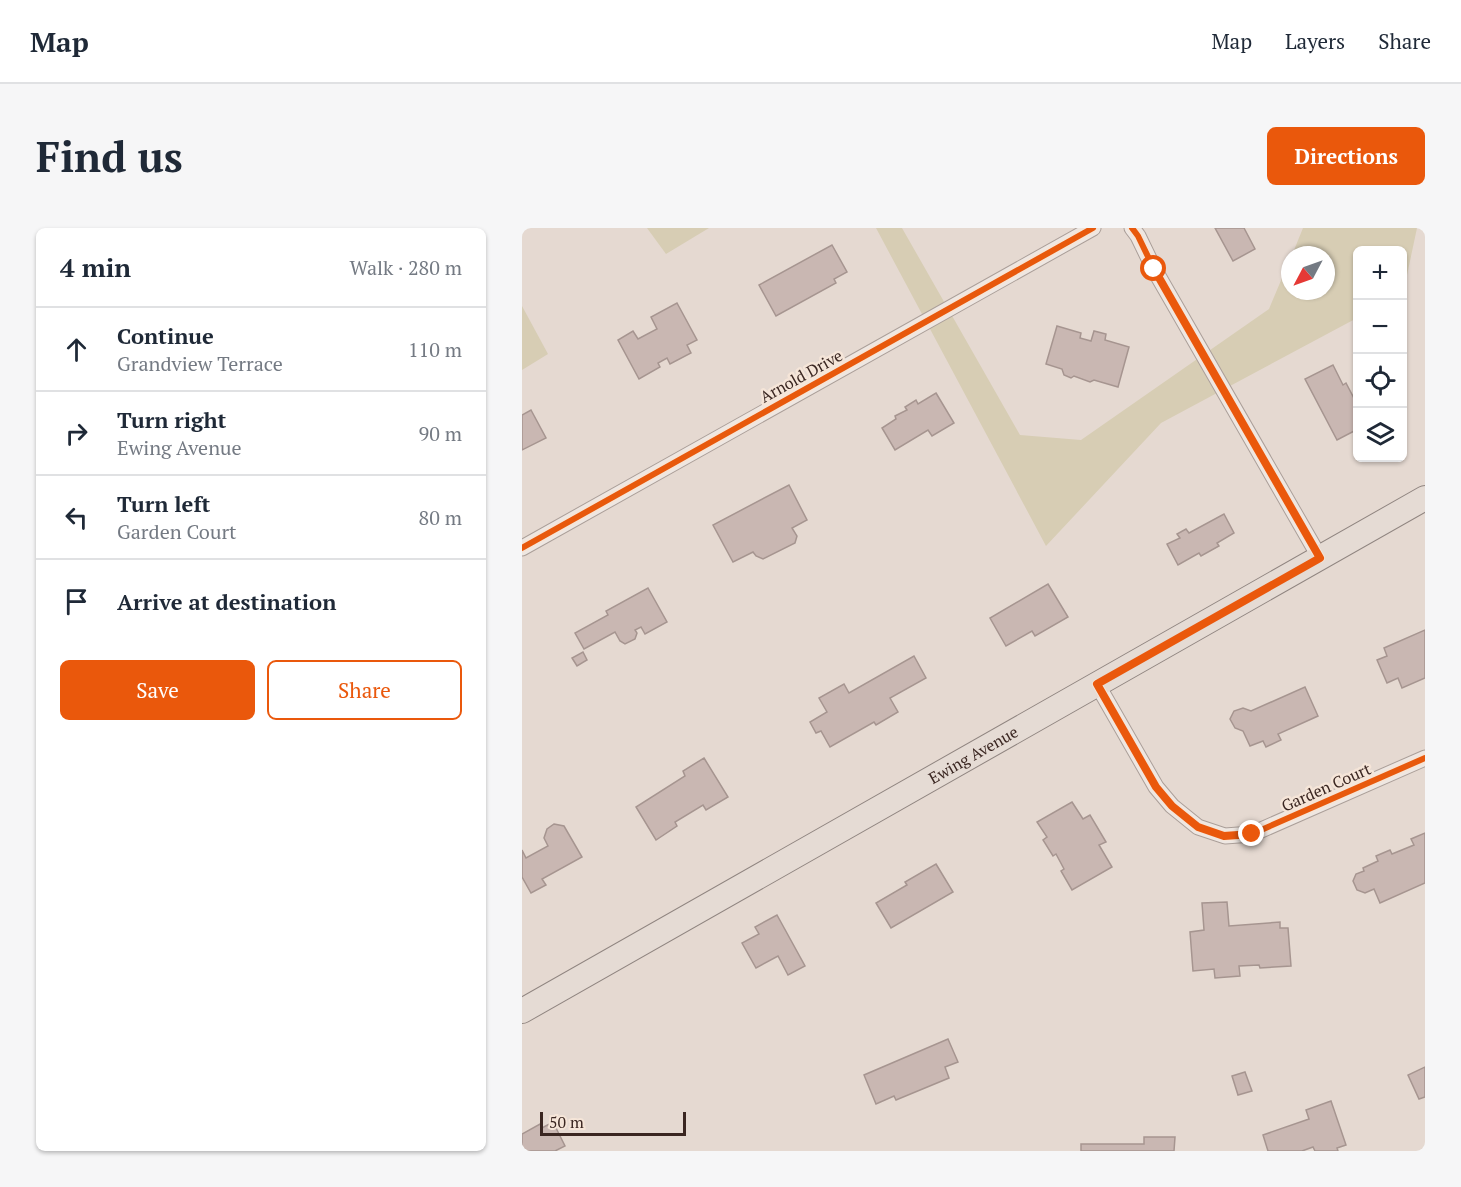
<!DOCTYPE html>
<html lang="en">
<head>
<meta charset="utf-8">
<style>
  :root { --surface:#fff; --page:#f6f6f7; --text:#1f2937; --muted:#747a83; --line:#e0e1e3; --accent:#ea580c }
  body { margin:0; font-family:"PT Serif",serif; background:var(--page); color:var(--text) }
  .controls { position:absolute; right:18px; top:18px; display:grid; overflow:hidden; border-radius:9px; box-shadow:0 2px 4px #0004 }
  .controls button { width:54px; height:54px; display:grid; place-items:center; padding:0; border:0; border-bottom:2px solid var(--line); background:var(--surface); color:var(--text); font:30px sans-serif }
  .compass { position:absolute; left:759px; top:18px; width:54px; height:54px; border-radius:50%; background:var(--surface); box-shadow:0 2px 4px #0004; rotate:229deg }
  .scale { position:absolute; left:18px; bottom:15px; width:146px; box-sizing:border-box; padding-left:6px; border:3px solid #3a2621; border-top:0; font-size:16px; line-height:21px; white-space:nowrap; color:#3a2621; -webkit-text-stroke:4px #f5e5d8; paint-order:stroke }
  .stop { position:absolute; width:18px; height:18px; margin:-14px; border:4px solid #ea580c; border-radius:50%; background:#fff }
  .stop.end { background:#ea580c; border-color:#fff; box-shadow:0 2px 6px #0008 }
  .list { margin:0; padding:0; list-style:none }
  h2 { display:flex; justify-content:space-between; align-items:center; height:78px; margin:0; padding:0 24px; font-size:26px }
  h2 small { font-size:20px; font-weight:400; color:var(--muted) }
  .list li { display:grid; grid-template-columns:39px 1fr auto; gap:18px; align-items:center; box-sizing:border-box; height:84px; padding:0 24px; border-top:2px solid var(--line) }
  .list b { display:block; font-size:22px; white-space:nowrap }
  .list p { margin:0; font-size:20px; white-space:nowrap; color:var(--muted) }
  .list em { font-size:20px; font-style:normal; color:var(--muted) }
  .actions { display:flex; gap:12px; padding:18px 24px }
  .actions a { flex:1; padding:14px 0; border:2px solid var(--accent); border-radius:9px; text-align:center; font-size:21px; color:var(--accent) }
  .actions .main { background:var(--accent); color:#fff }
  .icon { flex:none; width:33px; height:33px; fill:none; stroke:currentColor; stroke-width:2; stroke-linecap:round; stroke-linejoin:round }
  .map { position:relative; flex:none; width:903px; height:923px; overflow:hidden; border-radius:9px }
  header { display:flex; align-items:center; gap:36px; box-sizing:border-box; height:84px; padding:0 30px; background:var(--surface); border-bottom:2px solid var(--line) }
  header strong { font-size:28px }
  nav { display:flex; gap:33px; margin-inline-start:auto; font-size:21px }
  .intro { display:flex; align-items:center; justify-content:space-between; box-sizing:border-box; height:144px; padding:0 36px }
  h1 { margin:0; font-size:42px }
  .button { padding:15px 27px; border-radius:9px; background:var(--accent); color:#fff; font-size:21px; font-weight:700 }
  main { display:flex; gap:36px; padding:0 36px }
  aside { flex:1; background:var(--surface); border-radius:9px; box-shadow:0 2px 4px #0004 }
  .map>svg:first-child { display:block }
</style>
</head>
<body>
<header>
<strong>Map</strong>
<nav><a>Map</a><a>Layers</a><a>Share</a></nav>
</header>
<div class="intro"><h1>Find us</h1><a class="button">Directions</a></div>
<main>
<aside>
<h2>4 min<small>Walk · 280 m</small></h2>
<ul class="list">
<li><svg class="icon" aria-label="ahead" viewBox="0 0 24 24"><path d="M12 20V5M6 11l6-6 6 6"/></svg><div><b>Continue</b><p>Grandview Terrace</p></div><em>110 m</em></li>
<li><svg class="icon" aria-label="right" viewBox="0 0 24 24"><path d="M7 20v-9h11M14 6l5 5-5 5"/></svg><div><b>Turn right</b><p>Ewing Avenue</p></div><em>90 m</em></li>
<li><svg class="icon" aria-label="left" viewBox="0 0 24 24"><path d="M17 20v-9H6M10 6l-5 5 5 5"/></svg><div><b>Turn left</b><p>Garden Court</p></div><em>80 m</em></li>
<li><svg class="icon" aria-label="arrive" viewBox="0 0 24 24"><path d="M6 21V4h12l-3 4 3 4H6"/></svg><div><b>Arrive at destination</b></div></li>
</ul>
<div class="actions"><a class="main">Save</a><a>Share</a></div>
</aside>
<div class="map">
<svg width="903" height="923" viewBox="0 0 903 923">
  <rect width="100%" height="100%" fill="#e5d9d1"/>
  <g fill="#d7cdb4">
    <path d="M125 0H187L144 26Z"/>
    <path d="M354 0H380L498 207 559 212 747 81 768 31V63H804V27H770L781 0H895L881 66 880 22H836L835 90 639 195 524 318Z"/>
    <path d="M0 78 26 126 0 142Z"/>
  </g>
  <g fill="#c9b7b2" stroke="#a69590" stroke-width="1.5">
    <path d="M693 0H722L733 21 711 33Z"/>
    <path d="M310 17 325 44 312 51 314 55 254 88 237 57Z"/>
    <path d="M155 75 175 112 165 117 169 125 148 136 145 130 136 135 138 139 117 151 96 112 111 103 116 111 135 101 129 89Z"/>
    <path d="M535 98 559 105 558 110 569 113 572 103 584 106 583 112 607 119 596 159 572 152 568 154 552 148 549 150 542 147 540 141 524 136Z"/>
    <path d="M811 137 821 157 824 155 836 178V201L815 212 783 151Z"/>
    <path d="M414 165 432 195 410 208 406 202 373 222 360 200 374 191 373 188 385 182 383 179 394 172 396 176Z"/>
    <path d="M9 182 24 210 0 222V187Z"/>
    <path d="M267 257 285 292 270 300 275 308 273 315 241 331 234 328 231 324 211 334 191 297Z"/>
    <path d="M702 286 712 305 695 315 697 318 679 328 677 325 656 337 645 316 658 310 655 306 664 301 667 305Z"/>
    <path d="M526 356 546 389 513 408 510 403 484 418 468 390Z"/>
    <path d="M126 360 145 394 123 406 119 399 113 402 115 405 113 411 103 416 98 413 93 404 62 421 53 405 86 387 84 383Z"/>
    <path d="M903 402V450L880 460 876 450 865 455 855 432 865 428 862 420Z"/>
    <path d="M61 424 65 432 55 438 50 430Z"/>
    <path d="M392 428 404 450 368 470 376 484 354 497 352 494 308 519 299 503 294 505 288 494 305 484 297 470 322 456 327 465Z"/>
    <path d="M783 459 796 488 756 506 759 512 744 519 741 513 728 518 721 503 713 500 708 491 712 483 721 480 729 483Z"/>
    <path d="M182 530 206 569 184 582 181 577 153 594 155 598 134 612 114 579 163 548 161 543Z"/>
    <path d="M550 574 561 591 568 587 584 614 577 617 590 639 550 662 539 643 542 641 534 626 531 628 521 612 525 609 515 594Z"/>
    <path d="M32 596 42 598 60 629 20 651 24 657 9 665 0 649V622L4 630 26 618 22 610 25 601Z"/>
    <path d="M903 605V655L858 675 852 661 843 665 835 662 831 653 834 646 842 643 841 640 856 633 854 628 868 622 870 626 892 617 889 611Z"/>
    <path d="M414 636 431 664 369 700 354 675 385 657 383 654Z"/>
    <path d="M705 674 707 698 758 694V700H766L769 738 738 740 737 737 717 738 718 748 693 750 692 741 671 743 668 704 682 702 680 675Z"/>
    <path d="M255 687 283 738 266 747 256 728 234 740 220 715 237 706 233 699Z"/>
    <path d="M426 811 436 834 423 839 427 850 374 872 372 868 354 876 342 847Z"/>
    <path d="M903 839V869L897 871 886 847Z"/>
    <path d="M723 844 730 863 716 867 710 848Z"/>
    <path d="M809 873 824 917 815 920 816 923H793L791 919 780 923H746L741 907 787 891 784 882Z"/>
    <path d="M31 894 43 918 33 923H0V906L18 896 20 900Z"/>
    <path d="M622 909H653L652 923H559V916H622Z"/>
  </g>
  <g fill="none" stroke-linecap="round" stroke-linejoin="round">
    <g stroke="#ab9f99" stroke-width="17">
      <g id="street">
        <path d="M610 0 616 8 632 41 798 330"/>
        <path d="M0 320 571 0"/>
        <path d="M575 456 634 559 650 578 676 599 703 608 730 606 903 530"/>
      </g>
    </g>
    <g stroke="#908580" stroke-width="26">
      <g id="primary">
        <path id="s1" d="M0 783 903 270"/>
      </g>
    </g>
    <use href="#street" stroke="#eee7e2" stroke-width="15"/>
    <use href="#primary" stroke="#e5dbd4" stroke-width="24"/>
    <g stroke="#f5e5d8" stroke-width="10">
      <g id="cycleway">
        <path d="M610 0 616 8 632 41 798 330"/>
        <path d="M0 320 571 0"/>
        <path d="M575 456 634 559 650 578 676 599 703 608 730 606 903 530"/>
      </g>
    </g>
    <use href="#cycleway" stroke="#e8590c" stroke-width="6"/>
  </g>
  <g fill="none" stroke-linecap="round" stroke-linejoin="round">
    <path stroke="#ea580c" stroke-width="8" d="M632 41 798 330 575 456 634 559 650 578 676 599 702 608 730 606"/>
  </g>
  <g text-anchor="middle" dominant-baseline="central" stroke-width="5" stroke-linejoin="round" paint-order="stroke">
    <g font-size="16" fill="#3a2621" stroke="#f5e5d8">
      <text transform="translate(279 148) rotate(-29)">Arnold Drive</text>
      <text stroke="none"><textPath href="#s1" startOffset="519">Ewing Avenue</textPath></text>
      <text transform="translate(804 559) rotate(-24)">Garden Court</text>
    </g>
  </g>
</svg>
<div class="controls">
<button>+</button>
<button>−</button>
<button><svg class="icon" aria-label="locate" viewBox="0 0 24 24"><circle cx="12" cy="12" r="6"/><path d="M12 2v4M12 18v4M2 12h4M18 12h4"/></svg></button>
<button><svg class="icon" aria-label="layers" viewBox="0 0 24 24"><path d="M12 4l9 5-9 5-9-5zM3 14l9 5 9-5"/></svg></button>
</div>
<svg class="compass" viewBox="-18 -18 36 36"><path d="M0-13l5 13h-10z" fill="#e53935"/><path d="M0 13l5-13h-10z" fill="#747a83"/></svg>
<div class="scale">50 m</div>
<div class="stop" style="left:632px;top:41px"></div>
<div class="stop end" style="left:730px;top:606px"></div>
</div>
</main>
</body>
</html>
